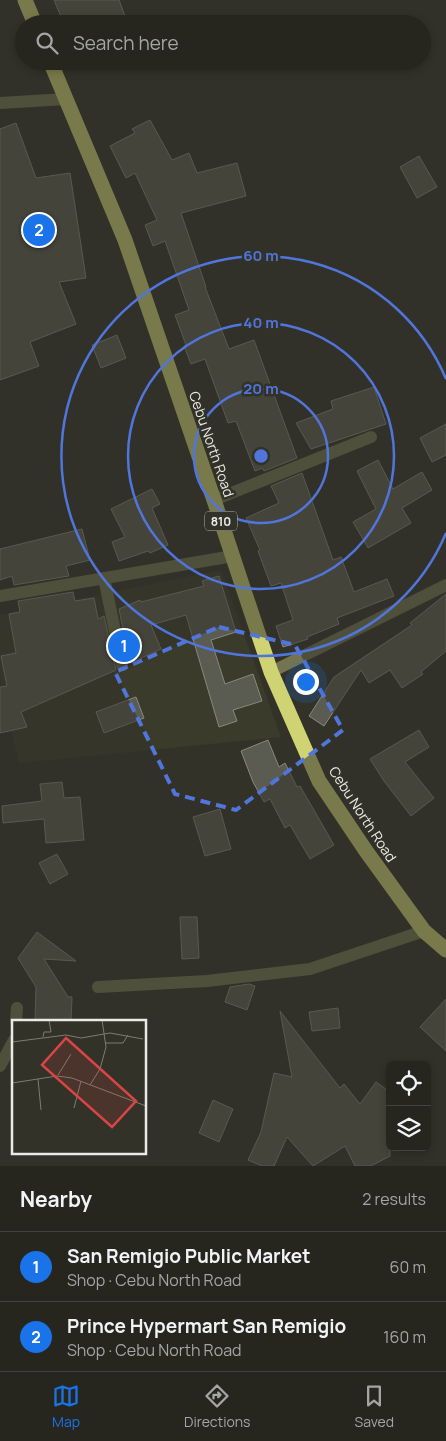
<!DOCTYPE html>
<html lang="en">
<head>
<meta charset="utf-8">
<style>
  :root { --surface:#26261f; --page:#2e2e28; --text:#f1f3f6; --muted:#a4a5a4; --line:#42433d; --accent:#1a73e8 }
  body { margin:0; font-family:Manrope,sans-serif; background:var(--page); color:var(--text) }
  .controls { position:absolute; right:15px; bottom:15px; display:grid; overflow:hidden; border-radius:8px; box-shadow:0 2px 8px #0003 }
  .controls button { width:45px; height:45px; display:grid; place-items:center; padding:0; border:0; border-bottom:1px solid var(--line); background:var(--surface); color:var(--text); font:25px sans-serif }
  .you { position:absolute; left:305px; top:681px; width:18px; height:18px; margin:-12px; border:4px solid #fff; border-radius:50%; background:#1a73e8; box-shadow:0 0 0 8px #1a73e833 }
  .badge { display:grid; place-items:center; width:32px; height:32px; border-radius:50%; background:var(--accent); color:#fff; font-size:16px; font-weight:700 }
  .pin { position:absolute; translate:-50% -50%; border:2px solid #fff; box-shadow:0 1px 5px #0006 }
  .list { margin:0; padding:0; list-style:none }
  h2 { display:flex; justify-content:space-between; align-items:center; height:65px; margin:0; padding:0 20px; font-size:21px }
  h2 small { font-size:16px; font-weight:400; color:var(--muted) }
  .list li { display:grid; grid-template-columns:32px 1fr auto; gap:15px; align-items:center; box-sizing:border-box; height:70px; padding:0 20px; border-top:1px solid var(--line) }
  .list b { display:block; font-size:19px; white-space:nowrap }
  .list p { margin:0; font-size:16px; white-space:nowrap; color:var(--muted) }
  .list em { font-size:16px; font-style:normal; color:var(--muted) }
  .icon { flex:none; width:28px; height:28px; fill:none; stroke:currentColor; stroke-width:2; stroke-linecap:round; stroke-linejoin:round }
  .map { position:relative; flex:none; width:446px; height:1166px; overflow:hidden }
  .search { position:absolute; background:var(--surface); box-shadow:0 2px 8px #0003; left:15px; right:15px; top:15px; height:55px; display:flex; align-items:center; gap:12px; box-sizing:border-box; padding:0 18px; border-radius:28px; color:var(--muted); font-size:19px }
  .sheet { height:205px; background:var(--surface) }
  nav { display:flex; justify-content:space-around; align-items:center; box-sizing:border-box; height:70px; border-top:1px solid var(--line); background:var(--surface); font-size:14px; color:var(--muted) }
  nav a { display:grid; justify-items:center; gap:2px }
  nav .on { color:var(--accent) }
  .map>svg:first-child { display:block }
</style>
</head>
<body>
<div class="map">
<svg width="446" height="1166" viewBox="0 0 446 1166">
  <rect width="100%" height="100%" fill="#323229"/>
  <path fill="#3b3b2b" d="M221 570 281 737 19 763 0 678V615Z"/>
  <g fill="#5b5c51" stroke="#88887d">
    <path d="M54 0H119L128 24H64Z"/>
    <path d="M150 120 172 160 189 153 197 173 237 163 246 196 181 213 206 287H205L229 349 254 340 297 458 264 471 262 468 255 471 236 421 228 423 205 359 191 364 184 346 186 345 175 315 189 310 165 241 153 246 145 225 157 220 135 173 126 178 110 146 135 133 132 129Z"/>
    <path d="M16 123 36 178 70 173 86 278 59 282 76 324 30 342 39 366 0 380V129Z"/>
    <path d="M419 156 437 187 417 198 400 167Z"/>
    <path d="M117 335 126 358 101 368 92 345Z"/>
    <path d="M374 387 386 424 311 449 296 423 333 409 331 401Z"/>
    <path d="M446 424V455L432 462 420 438Z"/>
    <path d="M378 460 393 489 422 472 432 490 402 508 411 523 368 548 353 522 376 509 357 471Z"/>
    <path d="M302 473 333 560 341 557 354 592 387 579 394 596 337 618 339 624 307 637 308 639 283 647 276 626 293 620 281 583 271 586 258 551 260 550 246 518 279 503 271 486Z"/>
    <path d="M152 489 160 504 152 508 168 545 150 553 148 551 119 561 112 542 125 537 111 509Z"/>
    <path d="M82 529 90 560 66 566 69 576 14 585 12 576 0 580V549Z"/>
    <path d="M219 576 236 632 211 640 225 684 253 674 262 701 233 710 237 721 219 727 186 615 151 625 161 649 130 663 119 609 140 600 141 602 204 586 202 581Z"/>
    <path d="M73 592 75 601 94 598 98 619 104 616 116 670 21 712 27 727 0 733V687L7 686 1 656 16 653 9 614 20 612 18 601Z"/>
    <path d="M446 594V651L421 672 423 674 402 688 390 670 369 683 361 670 324 726 309 716 334 677 412 625 410 623Z"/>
    <path d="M136 697 144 718 104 733 96 712Z"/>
    <path d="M419 730 429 747 405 762 434 798 411 816 384 781 370 759Z"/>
    <path d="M268 740 279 767 285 763 297 787 300 786 334 845 310 859 290 825 285 828 270 799 264 802 253 782 241 751Z"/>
    <path d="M62 782 64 798 80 797 84 840 46 843 44 819 3 823 2 806 42 801 40 784Z"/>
    <path d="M220 809 231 849 205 856 193 817Z"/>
    <path d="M57 854 68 874 50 884 39 863Z"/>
    <path d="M180 917H197L199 958 182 959Z"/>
    <path d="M37 932 76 961 44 959 68 997H72L71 1021H35L36 987 18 958Z"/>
    <path d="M249 984 255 986 247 1010 225 1002 230 987Z"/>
    <path d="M446 999V1051L420 1027Z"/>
    <path d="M338 1008 340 1028 312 1031 309 1012Z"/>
    <path d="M280 1011 340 1088 344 1084 360 1104 376 1082 390 1092V1156L371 1166H355L345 1146 313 1166 287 1137 274 1166H262L248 1160 261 1132 274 1073 292 1077Z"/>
    <path d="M213 1100 233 1109 219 1142 199 1133Z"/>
  </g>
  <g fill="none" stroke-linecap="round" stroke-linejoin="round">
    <g stroke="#747550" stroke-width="12">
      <path d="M0 103 66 99"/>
      <path d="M214 500 371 437"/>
      <path d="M104 578 122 665"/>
      <path d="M0 596 233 556"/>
      <path d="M271 672 446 585"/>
      <path d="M98 987 207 981 310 969 424 931"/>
      <path d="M16 1021 17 1008"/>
      <path d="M0 1066 14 1040"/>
    </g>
    <g stroke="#d0d373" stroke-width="15">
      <path d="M25 0 35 24"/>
      <path d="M50 61 125 240 214 500 271 672 319 781 366 851 424 931 446 950"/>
    </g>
  </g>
  <path d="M0 0H446V1166H0ZM219 627 295 645 343 730 236 810 175 794 115 672Z" fill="#323229" fill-opacity=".55" fill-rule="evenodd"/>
  <path fill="none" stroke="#5075db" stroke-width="4" stroke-dasharray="10 6" stroke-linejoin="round" d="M219 627 295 645 343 730 236 810 175 794 115 672Z"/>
  <g fill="none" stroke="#5075db" stroke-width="2.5">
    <circle cx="261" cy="456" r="67"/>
    <circle cx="261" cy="456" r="133"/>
    <path d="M446 533A200 200 0 1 1 446 379"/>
  </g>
  <g text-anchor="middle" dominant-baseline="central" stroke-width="5" stroke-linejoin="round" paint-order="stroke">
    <rect fill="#323229" stroke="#b3b4ad" stroke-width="1" x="205" y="511.5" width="32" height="19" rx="4"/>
    <g font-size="12" font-weight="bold" fill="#eaebe5">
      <text x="221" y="521">810</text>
    </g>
    <g font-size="14" fill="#eaebe5" stroke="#323229">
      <text transform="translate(212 444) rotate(71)">Cebu North Road</text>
      <text transform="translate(363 814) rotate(57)">Cebu North Road</text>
    </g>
  </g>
  <g transform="translate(12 1020)">
    <rect width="134" height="134" fill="#323229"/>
    <path fill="none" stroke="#7c7c74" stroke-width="1" d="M31 17 32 12H39L37 0M0 22 54 15 69 18 98 13 131 19M93 23H111L116 15M46 55 59 34M26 59 29 90M0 63 45 56 60 58 134 86M78 65 88 49 94 27 90 0M62 88 69 61"/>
    <path fill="#d94544" fill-opacity="0.15" stroke="#d94544" stroke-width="2.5" d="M54 18 124 81 100 107 30 45Z"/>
    <rect width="134" height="134" fill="none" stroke="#eaebe5" stroke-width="2.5"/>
  </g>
  <circle cx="261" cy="456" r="8" fill="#5075db" stroke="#323229" stroke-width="2.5"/>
  <g font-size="15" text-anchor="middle" font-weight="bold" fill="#5075db" stroke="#323229" stroke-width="5" stroke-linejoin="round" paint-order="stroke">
    <text x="261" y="261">60 m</text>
    <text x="261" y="328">40 m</text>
    <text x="261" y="394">20 m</text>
  </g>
</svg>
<div class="controls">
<button><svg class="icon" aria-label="locate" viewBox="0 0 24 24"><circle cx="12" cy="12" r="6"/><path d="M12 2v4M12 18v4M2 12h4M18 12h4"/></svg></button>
<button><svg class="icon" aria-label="layers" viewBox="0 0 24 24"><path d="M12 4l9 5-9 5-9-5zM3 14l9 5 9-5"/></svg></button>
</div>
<div class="you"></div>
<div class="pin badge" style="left:124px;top:646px">1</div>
<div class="pin badge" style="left:39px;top:230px">2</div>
<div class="search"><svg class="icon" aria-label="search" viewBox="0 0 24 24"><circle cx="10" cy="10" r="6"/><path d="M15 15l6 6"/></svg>Search here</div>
</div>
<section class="sheet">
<h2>Nearby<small>2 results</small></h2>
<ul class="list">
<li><span class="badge">1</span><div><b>San Remigio Public Market</b><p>Shop · Cebu North Road</p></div><em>60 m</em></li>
<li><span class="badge">2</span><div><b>Prince Hypermart San Remigio</b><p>Shop · Cebu North Road</p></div><em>160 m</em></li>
</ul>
</section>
<nav>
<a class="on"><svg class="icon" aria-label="map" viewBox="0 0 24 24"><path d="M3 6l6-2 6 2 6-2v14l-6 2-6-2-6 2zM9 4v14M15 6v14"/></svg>Map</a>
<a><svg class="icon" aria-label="directions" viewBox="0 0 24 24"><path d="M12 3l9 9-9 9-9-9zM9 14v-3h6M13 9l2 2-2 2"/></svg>Directions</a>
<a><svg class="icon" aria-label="saved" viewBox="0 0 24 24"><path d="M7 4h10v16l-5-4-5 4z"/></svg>Saved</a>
</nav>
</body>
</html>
